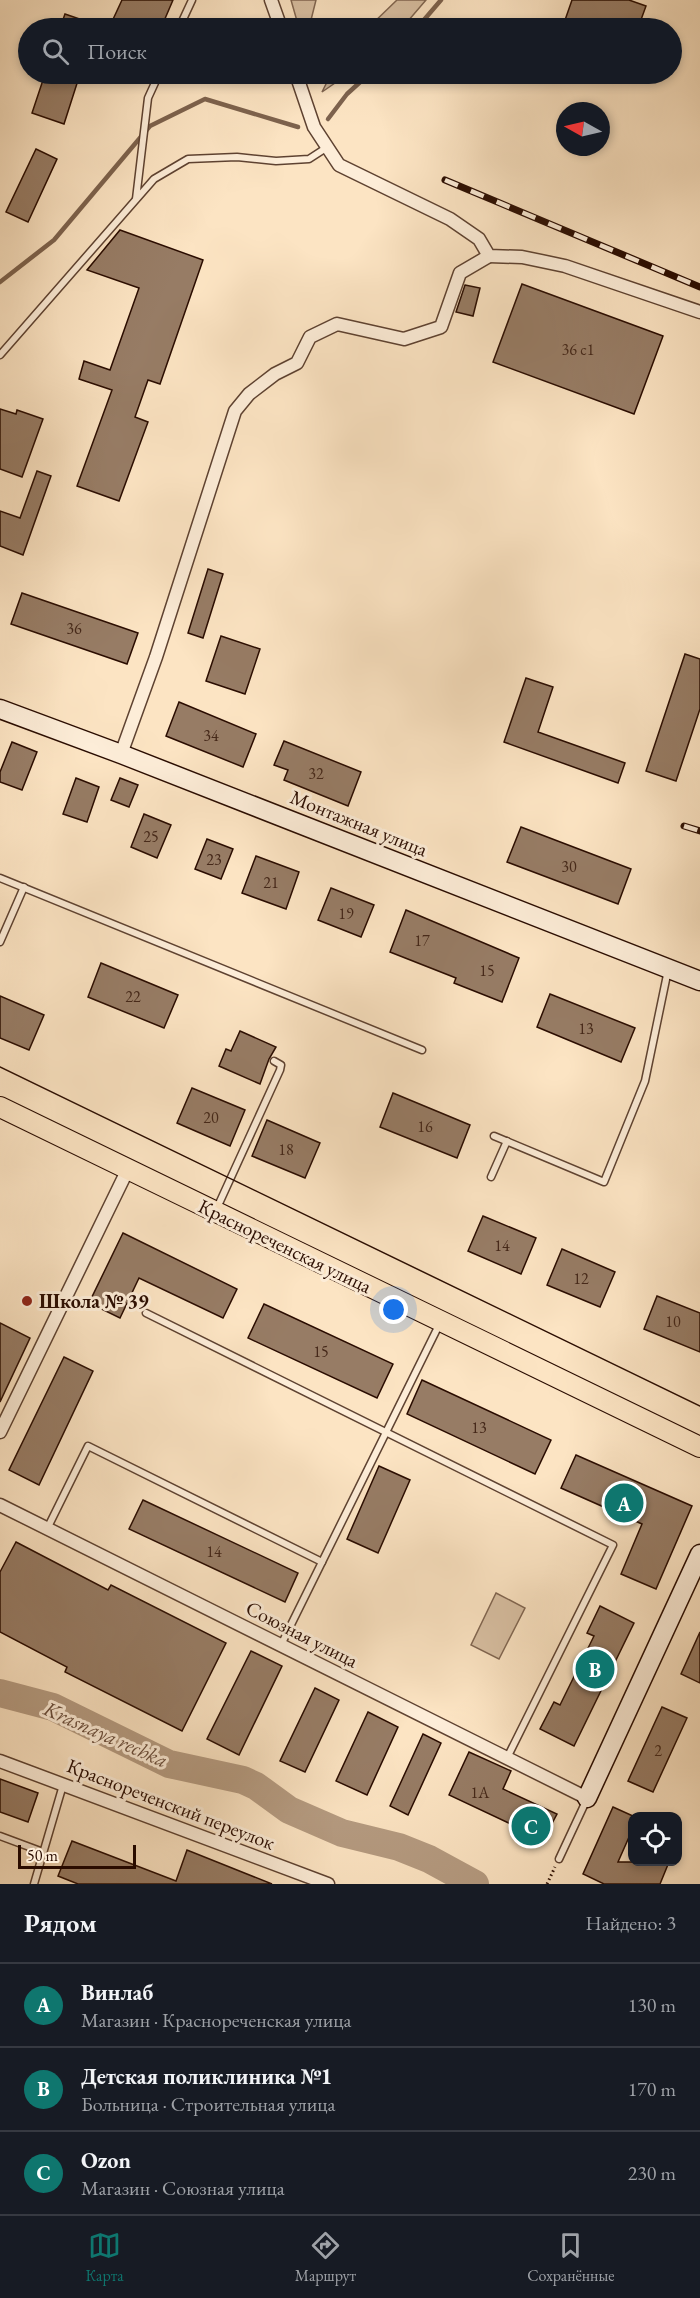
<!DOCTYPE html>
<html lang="ru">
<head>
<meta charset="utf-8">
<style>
  :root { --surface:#171b24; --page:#242831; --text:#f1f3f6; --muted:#9ea1a6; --line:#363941; --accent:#0f766e }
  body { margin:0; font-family:"EB Garamond",serif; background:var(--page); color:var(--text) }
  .controls { position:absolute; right:18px; bottom:18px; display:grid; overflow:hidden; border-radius:12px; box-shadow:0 3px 9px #0003 }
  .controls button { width:54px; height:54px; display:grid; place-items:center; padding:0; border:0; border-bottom:2px solid var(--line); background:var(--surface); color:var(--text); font:30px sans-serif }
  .compass { position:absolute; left:556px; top:102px; width:54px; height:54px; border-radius:50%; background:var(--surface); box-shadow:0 3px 9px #0003; rotate:278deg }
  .scale { position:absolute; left:18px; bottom:15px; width:118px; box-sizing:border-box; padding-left:6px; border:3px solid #2a0c00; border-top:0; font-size:16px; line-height:21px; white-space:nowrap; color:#2a0c00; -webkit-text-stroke:4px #fdedd8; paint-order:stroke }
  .you { position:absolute; left:394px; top:1310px; width:21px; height:21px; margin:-15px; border:4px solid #fff; border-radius:50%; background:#1a73e8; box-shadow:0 0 0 9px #1a73e833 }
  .badge { display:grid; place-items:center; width:39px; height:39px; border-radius:50%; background:var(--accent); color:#fff; font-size:20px; font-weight:700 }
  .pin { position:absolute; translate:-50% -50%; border:3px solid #fff; box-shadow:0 2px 6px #0006 }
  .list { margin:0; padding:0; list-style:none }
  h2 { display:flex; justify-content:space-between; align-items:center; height:78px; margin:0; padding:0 24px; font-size:26px }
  h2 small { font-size:20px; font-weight:400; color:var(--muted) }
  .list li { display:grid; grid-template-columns:39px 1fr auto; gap:18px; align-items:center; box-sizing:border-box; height:84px; padding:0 24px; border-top:2px solid var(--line) }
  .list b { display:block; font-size:22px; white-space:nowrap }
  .list p { margin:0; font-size:20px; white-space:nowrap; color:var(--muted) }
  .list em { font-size:20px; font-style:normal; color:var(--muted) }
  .icon { flex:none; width:33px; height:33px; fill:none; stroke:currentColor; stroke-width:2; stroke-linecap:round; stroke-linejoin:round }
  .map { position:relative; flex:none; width:700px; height:1884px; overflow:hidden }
  .search { position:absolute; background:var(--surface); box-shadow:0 3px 9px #0003; left:18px; right:18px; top:18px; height:66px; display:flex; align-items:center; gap:15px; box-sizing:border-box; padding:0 21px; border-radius:33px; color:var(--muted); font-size:22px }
  .sheet { height:330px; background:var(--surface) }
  nav { display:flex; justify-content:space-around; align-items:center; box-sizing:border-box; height:84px; border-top:2px solid var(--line); background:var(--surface); font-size:16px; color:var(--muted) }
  nav a { display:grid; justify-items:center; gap:3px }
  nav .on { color:var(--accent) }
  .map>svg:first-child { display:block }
</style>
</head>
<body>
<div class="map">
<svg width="700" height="1884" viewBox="0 0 700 1884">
  <rect width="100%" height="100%" fill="#fce4c3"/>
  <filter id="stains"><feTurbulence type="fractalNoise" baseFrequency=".00333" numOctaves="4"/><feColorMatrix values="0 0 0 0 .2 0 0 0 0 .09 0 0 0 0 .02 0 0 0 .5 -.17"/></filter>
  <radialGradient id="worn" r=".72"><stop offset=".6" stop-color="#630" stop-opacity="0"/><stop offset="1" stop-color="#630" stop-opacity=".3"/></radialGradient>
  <g fill="#d8bfa2" stroke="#816651" stroke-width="1.5">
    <path d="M291 0H316L309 28H299Z"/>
    <path d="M397 0H426L402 28H368Z"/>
    <path d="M331 74H348L322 92Z"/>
    <path d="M496 1593 525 1608 499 1659 471 1645Z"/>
  </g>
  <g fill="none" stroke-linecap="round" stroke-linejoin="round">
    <g stroke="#7d624d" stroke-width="4.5">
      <path d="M417 28 441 0"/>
      <path d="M328 119 347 94 369 74"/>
      <path d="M0 282 54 240 150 126 205 99 298 127"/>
    </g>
    <path stroke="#b59b81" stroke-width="28" d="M0 1693 53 1707 169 1764 243 1780 256 1786 289 1810 342 1833 399 1847 429 1859 475 1884"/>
  </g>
  <g fill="#977c65" stroke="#2a0c00" stroke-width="1.5">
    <path d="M122 0H173L161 28H109Z"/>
    <path d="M572 0H629L646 6 638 28H579L564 23Z"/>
    <path d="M65 14 100 26V28H60Z"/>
    <path d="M45 74H80L64 124 32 113Z"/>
    <path d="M36 149 57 159 28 222 6 212Z"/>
    <path d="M120 230 203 260 160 384 148 380 135 417 148 422 119 501 77 486 112 390 79 379 84 361 110 370 139 288 87 270Z"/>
    <path d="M522 284 663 336 634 414 493 362Z"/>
    <path d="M465 285 480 288 473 316 456 312Z"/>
    <path d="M0 409 16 414 17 410 43 419 22 477 0 469Z"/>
    <path d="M37 471 51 476 23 555 0 546V511L20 518Z"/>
    <path d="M208 569 223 574 203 638 188 633Z"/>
    <path d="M22 593 138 633 127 664 11 624Z"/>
    <path d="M221 636 260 649 245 694 206 681Z"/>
    <path d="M685 654 700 659V709L676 781 646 771Z"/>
    <path d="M526 678 553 687 538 732 625 763 618 783 504 742Z"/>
    <path d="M179 702 256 734 243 767 166 736Z"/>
    <path d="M284 741 361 772 348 806 284 780 288 770 274 765Z"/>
    <path d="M12 742 37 752 22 790 0 782V772Z"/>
    <path d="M76 778 99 787 87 822 63 814Z"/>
    <path d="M120 778 138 785 129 807 111 800Z"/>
    <path d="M144 814 171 825 157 858 131 847Z"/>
    <path d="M521 827 631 869 618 904 507 862Z"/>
    <path d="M207 839 233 849 221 879 195 869Z"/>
    <path d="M256 856 299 872 286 909 242 893Z"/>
    <path d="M331 888 374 905 361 937 318 920Z"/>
    <path d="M406 910 519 958 502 1002 454 983 456 978 390 952Z"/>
    <path d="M101 963 178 995 164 1028 88 997Z"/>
    <path d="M550 994 635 1028 621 1062 537 1027Z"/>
    <path d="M0 996 44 1015 29 1050 0 1038Z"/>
    <path d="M240 1031 276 1047 269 1059 260 1084 219 1066 226 1049 231 1051Z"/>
    <path d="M192 1088 245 1110 230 1146 177 1123Z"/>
    <path d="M393 1093 470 1125 457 1158 380 1127Z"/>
    <path d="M267 1120 320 1143 305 1178 252 1156Z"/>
    <path d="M483 1216 536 1238 521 1274 468 1251Z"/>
    <path d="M123 1233 237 1289 223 1318 139 1278 120 1318 89 1303Z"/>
    <path d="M562 1249 615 1272 600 1307 547 1285Z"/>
    <path d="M657 1296 700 1313V1352L644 1329Z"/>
    <path d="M264 1304 393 1364 377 1398 248 1338Z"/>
    <path d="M0 1323 30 1338 0 1402Z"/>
    <path d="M64 1357 93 1371 39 1485 9 1470Z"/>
    <path d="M422 1380 551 1440 535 1474 407 1414Z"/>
    <path d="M576 1455 692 1506 656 1589 621 1574 642 1524 561 1488Z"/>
    <path d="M379 1466 410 1480 378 1553 347 1539Z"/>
    <path d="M143 1500 298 1573 285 1602 129 1529Z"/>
    <path d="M16 1542 108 1590 111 1585 226 1643 182 1731 65 1672 67 1667 0 1632V1572Z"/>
    <path d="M600 1606 634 1623 574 1746 540 1729 554 1702 560 1705 594 1636 587 1633Z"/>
    <path d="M700 1632V1683L681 1674Z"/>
    <path d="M251 1651 282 1666 239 1755 207 1739Z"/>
    <path d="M315 1688 339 1700 305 1772 280 1761Z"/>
    <path d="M662 1707 687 1718 653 1792 628 1781Z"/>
    <path d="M368 1712 398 1727 367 1795 336 1781Z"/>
    <path d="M423 1734 441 1743 408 1815 390 1806Z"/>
    <path d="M469 1752 511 1771 503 1789 557 1814 550 1827 538 1821 532 1834 449 1795Z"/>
    <path d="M0 1779 38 1793 28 1822 0 1812Z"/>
    <path d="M613 1807 633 1816V1828L618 1862H669L660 1884H604L583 1874Z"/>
    <path d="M72 1841 176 1881 187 1850 272 1884H78L58 1876Z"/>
  </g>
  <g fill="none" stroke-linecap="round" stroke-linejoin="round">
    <g stroke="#5e4231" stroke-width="9">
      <g id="lane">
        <path d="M179 28 192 0"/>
        <path d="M136 199 148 98 159 74"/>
        <path d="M0 355 154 179 188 159 237 157 276 161 309 159 326 148"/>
        <path d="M0 878 422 1050"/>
        <path d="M0 942 24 887"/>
        <path d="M494 1136 604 1182 645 1081 668 970"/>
        <path d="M491 1177 507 1141"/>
        <path d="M217 1208 280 1070 281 1065 274 1061"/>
        <path d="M146 1313 613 1545 507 1758"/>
        <path d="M47 1529 88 1446 322 1562 281 1645"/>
        <path d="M322 1562 440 1323"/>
        <path d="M0 1836 43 1852"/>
        <path d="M559 1859 587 1799"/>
        <path d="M34 1884 63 1785"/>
      </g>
    </g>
    <g stroke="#5e4231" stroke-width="15">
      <g id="street">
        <path d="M271 0 281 28"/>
        <path d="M296 74 314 127 339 165 450 219 479 239 489 256 522 257 565 266 700 312"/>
        <path d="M121 754 156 657 235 411 249 394 275 374 297 363 310 337 337 324 404 339 441 327 460 273 489 256"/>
        <path d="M0 1432 128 1169"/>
        <path d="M0 1505 587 1798"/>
        <path d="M0 1761 328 1884"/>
      </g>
    </g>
    <g stroke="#2a0c00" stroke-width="21">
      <g id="secondary">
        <path d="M0 709 121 754 700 981"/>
        <path d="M587 1798 700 1554"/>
      </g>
    </g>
    <g stroke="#2a0c00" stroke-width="22">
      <path id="primary" d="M0 1107 700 1447"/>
    </g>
    <path stroke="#2a0c00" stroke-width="3" stroke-dasharray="1.5 3" stroke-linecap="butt" d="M547 1884 555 1867"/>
    <use href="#lane" stroke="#fdedd8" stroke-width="6"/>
    <use href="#street" stroke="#fdedd8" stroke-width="12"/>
    <use href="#secondary" stroke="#fdedd8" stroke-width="18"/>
    <use href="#primary" stroke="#fce4c3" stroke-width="20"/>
    <path stroke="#2a0c00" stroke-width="1.5" d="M0 1067 700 1406"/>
    <g stroke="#2a0c00" stroke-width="7">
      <g id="rail">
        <path d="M445 180 700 287"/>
        <path d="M684 826 700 831"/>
      </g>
    </g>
    <use href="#rail" stroke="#fdedd8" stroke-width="4.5" stroke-dasharray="14" stroke-linecap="butt"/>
  </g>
  <circle fill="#8f2418" stroke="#fdedd8" stroke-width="2" cx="27" cy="1301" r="6"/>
  <g text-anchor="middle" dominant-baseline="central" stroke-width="6" stroke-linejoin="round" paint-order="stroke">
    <g font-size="16" fill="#452819">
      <text x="578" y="349">36 с1</text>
      <text x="74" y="628">36</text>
      <text x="211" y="735">34</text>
      <text x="316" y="773">32</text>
      <text x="151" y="836">25</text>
      <text x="214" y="859">23</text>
      <text x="569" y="866">30</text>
      <text x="271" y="882">21</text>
      <text x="346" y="913">19</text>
      <text x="422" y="940">17</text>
      <text x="487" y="970">15</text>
      <text x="133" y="996">22</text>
      <text x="586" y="1028">13</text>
      <text x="211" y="1117">20</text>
      <text x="425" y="1126">16</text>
      <text x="286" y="1149">18</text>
      <text x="502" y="1245">14</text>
      <text x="581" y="1278">12</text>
      <text x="673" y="1321">10</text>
      <text x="321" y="1351">15</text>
      <text x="479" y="1427">13</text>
      <text x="214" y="1551">14</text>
      <text x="658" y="1750">2</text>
      <text x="480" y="1792">1А</text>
    </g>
    <g font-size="20" fill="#2a0c00" stroke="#fdedd8">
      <text transform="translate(359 823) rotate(22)">Монтажная улица</text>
      <text transform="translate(285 1246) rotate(26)">Краснореченская улица</text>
      <text transform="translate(302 1634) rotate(27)">Союзная улица</text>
      <text transform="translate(171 1804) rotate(21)">Краснореченский переулок</text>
    </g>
    <g font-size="20" font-weight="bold" fill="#2a0c00" stroke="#fdedd8" text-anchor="start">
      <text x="39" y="1301">Школа № 39</text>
    </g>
    <g font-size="21" font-style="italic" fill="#694c3a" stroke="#fdedd8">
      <text transform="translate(106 1734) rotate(24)">Krasnaya rechka</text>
    </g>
  </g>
  <rect width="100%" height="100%" filter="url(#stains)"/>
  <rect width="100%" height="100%" fill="url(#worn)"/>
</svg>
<div class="controls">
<button><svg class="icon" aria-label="locate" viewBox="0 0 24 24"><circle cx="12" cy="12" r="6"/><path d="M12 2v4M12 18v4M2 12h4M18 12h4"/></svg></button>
</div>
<svg class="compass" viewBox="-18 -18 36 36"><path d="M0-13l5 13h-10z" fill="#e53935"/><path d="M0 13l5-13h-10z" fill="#9ea1a6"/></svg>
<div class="scale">50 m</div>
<div class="you"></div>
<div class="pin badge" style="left:624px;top:1503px">A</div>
<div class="pin badge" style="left:595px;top:1669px">B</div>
<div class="pin badge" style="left:531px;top:1826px">C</div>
<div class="search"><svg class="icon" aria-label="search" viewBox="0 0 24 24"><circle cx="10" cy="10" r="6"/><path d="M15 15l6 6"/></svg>Поиск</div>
</div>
<section class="sheet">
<h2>Рядом<small>Найдено: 3</small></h2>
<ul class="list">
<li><span class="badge">A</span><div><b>Винлаб</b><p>Магазин · Краснореченская улица</p></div><em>130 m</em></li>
<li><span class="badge">B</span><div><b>Детская поликлиника №1</b><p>Больница · Строительная улица</p></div><em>170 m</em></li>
<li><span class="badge">C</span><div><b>Ozon</b><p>Магазин · Союзная улица</p></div><em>230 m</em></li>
</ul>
</section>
<nav>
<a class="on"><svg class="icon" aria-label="map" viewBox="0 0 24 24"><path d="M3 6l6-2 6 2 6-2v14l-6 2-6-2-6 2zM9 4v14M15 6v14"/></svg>Карта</a>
<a><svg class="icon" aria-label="directions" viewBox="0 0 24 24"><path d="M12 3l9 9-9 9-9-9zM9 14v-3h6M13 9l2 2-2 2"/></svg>Маршрут</a>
<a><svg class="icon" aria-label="saved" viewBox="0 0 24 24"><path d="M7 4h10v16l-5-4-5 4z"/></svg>Сохранённые</a>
</nav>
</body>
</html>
